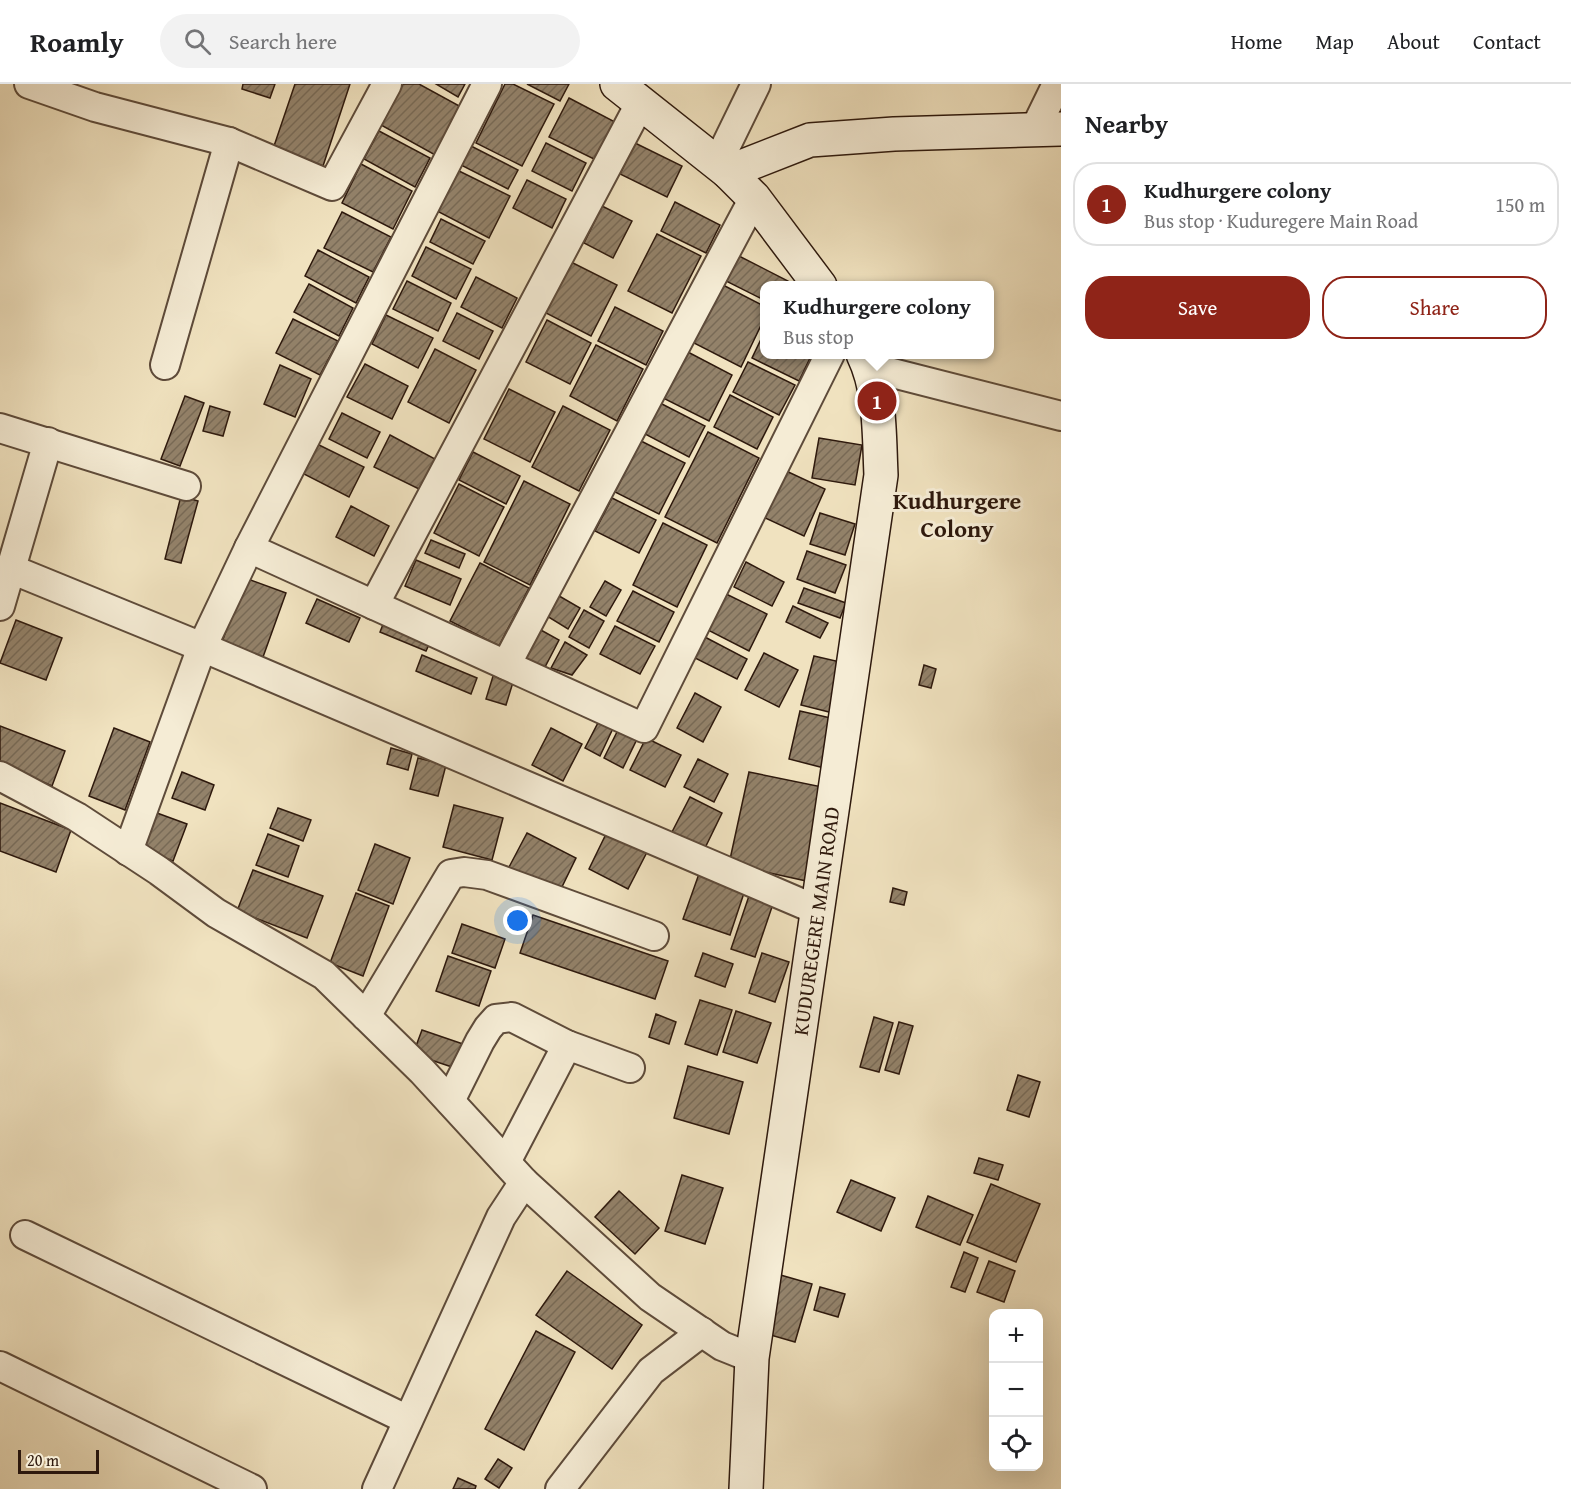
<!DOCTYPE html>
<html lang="en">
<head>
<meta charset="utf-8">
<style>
  :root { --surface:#fff; --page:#f2f2f2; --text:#202124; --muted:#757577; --line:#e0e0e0; --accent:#8f2418 }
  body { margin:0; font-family:"Gentium Book Plus",serif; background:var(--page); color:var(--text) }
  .controls { position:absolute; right:18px; bottom:18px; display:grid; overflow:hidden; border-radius:12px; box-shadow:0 6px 24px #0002 }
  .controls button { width:54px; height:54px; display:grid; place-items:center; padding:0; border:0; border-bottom:2px solid var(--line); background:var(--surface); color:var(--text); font:30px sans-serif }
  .scale { position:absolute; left:18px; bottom:15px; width:81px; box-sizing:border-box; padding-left:6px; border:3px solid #2e190d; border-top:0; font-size:16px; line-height:21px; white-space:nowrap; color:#2e190d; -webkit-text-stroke:4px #f5ecd5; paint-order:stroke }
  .you { position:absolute; left:518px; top:837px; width:21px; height:21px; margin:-15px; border:4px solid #fff; border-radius:50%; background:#1a73e8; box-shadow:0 0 0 9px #1a73e833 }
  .badge { display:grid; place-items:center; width:39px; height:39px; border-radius:50%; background:var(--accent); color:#fff; font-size:20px; font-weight:700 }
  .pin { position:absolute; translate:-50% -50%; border:3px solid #fff; box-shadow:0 2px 6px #0006 }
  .popup { position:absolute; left:760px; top:197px; width:234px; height:78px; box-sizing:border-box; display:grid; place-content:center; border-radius:12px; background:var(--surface); filter:drop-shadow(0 2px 4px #0005); font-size:20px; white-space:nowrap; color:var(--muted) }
  .popup b { font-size:22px; color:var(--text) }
  .popup::after { content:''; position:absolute; left:50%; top:100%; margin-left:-12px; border:12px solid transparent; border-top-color:var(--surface) }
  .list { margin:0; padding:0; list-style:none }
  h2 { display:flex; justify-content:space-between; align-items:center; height:78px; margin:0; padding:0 24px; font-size:26px }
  h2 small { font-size:20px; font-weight:400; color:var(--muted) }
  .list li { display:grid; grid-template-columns:39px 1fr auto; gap:18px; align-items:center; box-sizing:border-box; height:84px; margin:0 12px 12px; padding:0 12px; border:2px solid var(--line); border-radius:24px }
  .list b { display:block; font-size:22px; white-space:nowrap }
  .list p { margin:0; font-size:20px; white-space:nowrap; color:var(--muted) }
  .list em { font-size:20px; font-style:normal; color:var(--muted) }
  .actions { display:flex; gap:12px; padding:18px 24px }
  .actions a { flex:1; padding:14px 0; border:2px solid var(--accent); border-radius:24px; text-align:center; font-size:21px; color:var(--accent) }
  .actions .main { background:var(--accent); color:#fff }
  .icon { flex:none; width:33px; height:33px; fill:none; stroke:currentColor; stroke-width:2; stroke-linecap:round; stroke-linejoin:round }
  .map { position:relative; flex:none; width:1061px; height:1405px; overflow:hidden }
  header { display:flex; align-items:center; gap:36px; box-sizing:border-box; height:84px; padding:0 30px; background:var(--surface); border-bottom:2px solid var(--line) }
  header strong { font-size:28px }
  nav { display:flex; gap:33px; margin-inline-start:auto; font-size:21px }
  .search { width:420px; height:54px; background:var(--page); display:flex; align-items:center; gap:15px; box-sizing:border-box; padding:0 21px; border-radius:33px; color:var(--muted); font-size:22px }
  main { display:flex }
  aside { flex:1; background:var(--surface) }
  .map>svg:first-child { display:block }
</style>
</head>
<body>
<header>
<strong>Roamly</strong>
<div class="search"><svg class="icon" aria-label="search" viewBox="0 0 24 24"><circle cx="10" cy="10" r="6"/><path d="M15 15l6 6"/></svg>Search here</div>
<nav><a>Home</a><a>Map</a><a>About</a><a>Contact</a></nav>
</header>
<main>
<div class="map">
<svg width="1061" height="1405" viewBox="0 0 1061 1405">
  <defs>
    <pattern id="building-hatch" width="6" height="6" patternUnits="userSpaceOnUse" patternTransform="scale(1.5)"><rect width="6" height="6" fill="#93826a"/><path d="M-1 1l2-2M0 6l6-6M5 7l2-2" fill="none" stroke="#786a56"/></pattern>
  </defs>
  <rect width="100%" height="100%" fill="#f0e2bf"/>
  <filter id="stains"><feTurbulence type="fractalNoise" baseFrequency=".00333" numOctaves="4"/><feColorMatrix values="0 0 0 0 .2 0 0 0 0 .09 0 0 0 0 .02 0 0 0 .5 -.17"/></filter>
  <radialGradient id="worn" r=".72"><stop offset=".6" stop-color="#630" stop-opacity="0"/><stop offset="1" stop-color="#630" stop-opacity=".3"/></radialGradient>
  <g fill="url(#building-hatch)" stroke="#2e190d" stroke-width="1.5">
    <path d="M243 0H275L270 14 242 5Z"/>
    <path d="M295 0H350L323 82 273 65Z"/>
    <path d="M403 0H419L463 24 437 72 381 41Z"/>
    <path d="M436 0H465L458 13Z"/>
    <path d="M505 0H513L554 20 522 82 476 59Z"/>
    <path d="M527 0H569L560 17Z"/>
    <path d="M569 14 615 38 596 76 549 53Z"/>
    <path d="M379 47 430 74 415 103 364 75Z"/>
    <path d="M546 59 586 79 572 107 532 87Z"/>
    <path d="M635 59 682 82 667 113 620 90Z"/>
    <path d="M469 61 518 86 508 105 459 80Z"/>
    <path d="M361 80 412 107 393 145 342 119Z"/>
    <path d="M457 86 510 112 489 154 437 127Z"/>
    <path d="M527 96 566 115 552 144 513 124Z"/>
    <path d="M675 118 720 141 706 169 661 147Z"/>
    <path d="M602 122 632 137 613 174 584 159Z"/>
    <path d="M342 128 391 153 373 188 324 164Z"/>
    <path d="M441 135 485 157 473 180 430 158Z"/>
    <path d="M657 150 701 172 672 229 628 207Z"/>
    <path d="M426 163 471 185 456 215 412 192Z"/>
    <path d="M318 166 369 193 356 219 305 192Z"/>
    <path d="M737 171 788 197 786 202H764V216L724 196Z"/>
    <path d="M571 178 617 201 591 252 546 229Z"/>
    <path d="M476 193 517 214 502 244 461 223Z"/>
    <path d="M407 197 451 219 438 247 393 225Z"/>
    <path d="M309 200 353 224 339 252 294 228Z"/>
    <path d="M721 200 764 222V235L741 283 692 258Z"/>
    <path d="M615 223 663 247 646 281 598 257Z"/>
    <path d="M457 229 493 247 479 275 443 257Z"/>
    <path d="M386 231 433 254 418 284 372 260Z"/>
    <path d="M293 235 338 257 320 291 276 269Z"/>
    <path d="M547 236 591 259 570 300 526 278Z"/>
    <path d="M764 249V270H812L799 297 752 274Z"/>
    <path d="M596 261 643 285 617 337 570 312Z"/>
    <path d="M435 265 476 286 449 339 408 318Z"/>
    <path d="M684 266 732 291 709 337 661 313Z"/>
    <path d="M748 278 795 301 779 331 733 308Z"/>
    <path d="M365 280 408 302 392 335 347 313Z"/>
    <path d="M280 281 311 295 295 333 264 320Z"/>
    <path d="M509 305 555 328 530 378 484 355Z"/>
    <path d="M730 311 773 333 757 365 714 343Z"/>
    <path d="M185 312 204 319 180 382 161 375Z"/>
    <path d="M660 319 705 342 689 373 645 350Z"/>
    <path d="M210 322 230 328 223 352 203 347Z"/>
    <path d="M563 322 610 346 579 407 532 383Z"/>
    <path d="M342 329 380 348 367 374 329 355Z"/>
    <path d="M708 348 759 374 717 459 665 433Z"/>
    <path d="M390 351 435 375 419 405 374 383Z"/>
    <path d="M819 354 862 361 855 401 812 394Z"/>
    <path d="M641 357 685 379 659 430 615 408Z"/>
    <path d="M317 360 364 383 349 413 302 389Z"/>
    <path d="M473 368 520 392 506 420 459 396Z"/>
    <path d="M784 386 825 405 804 452 763 433Z"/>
    <path d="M524 397 570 420 530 501 484 478Z"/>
    <path d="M459 400 504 423 479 472 434 449Z"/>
    <path d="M181 412 198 417 181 479 165 475Z"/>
    <path d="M612 414 656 436 639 469 595 447Z"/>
    <path d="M351 422 389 442 374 472 336 453Z"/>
    <path d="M820 429 855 440 845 471 810 460Z"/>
    <path d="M663 439 707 461 677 523 633 501Z"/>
    <path d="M431 456 465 470 459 484 425 469Z"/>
    <path d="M807 467 846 481 835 509 797 495Z"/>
    <path d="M416 476 461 495 450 521 405 502Z"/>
    <path d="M746 478 784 498 772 522 734 503Z"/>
    <path d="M480 479 529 504 499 562 450 537Z"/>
    <path d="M245 494 286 509 263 573 222 558Z"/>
    <path d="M605 497 621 506 606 532 590 523Z"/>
    <path d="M804 504 846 519 840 534 798 519Z"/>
    <path d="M633 507 674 528 659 558 617 537Z"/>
    <path d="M720 507 767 530 749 567 702 543Z"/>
    <path d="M554 509 580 524 568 545 542 529Z"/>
    <path d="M317 515 360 534 349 558 306 539Z"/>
    <path d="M793 522 828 539 820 554 786 538Z"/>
    <path d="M584 526 604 537 589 564 569 553Z"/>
    <path d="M387 530 434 550 426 567 380 548Z"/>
    <path d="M16 536 62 554 46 596 0 579Z"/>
    <path d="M615 542 655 562 640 590 600 570Z"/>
    <path d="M539 545 559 556 544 585 524 575Z"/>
    <path d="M701 551 747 575 737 595 691 572Z"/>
    <path d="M565 558 587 571 572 591 551 584Z"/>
    <path d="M764 569 798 586 779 623 745 606Z"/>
    <path d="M422 571 477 594 471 610 416 587Z"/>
    <path d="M814 572 849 580 837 630 801 621Z"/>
    <path d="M924 581 936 585 931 604 919 601Z"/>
    <path d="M494 589 514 595 506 621 486 615Z"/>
    <path d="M695 609 721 623 703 658 677 644Z"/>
    <path d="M800 627 844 637 832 686 789 675Z"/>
    <path d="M601 633 615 640 600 672 585 664Z"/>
    <path d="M0 642 65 667 52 702 0 679Z"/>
    <path d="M114 644 150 658 125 726 89 712Z"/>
    <path d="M551 644 582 660 563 697 532 681Z"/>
    <path d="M619 644 638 653 623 684 604 674Z"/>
    <path d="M646 654 681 671 665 703 630 686Z"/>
    <path d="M391 664 412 670 408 686 387 680Z"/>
    <path d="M418 674 446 681 438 712 410 705Z"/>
    <path d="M698 675 728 690 714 718 684 703Z"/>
    <path d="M182 688 214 701 205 726 172 714Z"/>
    <path d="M749 688 832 705 811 798 729 780Z"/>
    <path d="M690 713 722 729 704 766 671 750Z"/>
    <path d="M0 719 71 746 56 788 0 767Z"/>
    <path d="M454 721 503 734 492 776 443 763Z"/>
    <path d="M278 724 311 736 303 757 270 744Z"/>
    <path d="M157 729 187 740 173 777 143 766Z"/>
    <path d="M607 748 647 768 628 805 589 785Z"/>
    <path d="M527 749 576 774 558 811 508 785Z"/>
    <path d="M268 750 299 762 288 793 256 781Z"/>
    <path d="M375 760 410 774 393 820 358 806Z"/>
    <path d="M253 786 323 812 307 854 237 827Z"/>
    <path d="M700 787 746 803 730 851 683 835Z"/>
    <path d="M893 804 907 808 904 821 890 818Z"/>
    <path d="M751 806 775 814 755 873 731 865Z"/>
    <path d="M356 809 389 822 363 892 330 879Z"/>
    <path d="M533 831 668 877 655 915 520 869Z"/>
    <path d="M462 840 505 855 495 884 452 869Z"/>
    <path d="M703 869 733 880 725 903 695 892Z"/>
    <path d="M762 869 789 878 775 918 749 909Z"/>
    <path d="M448 872 491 887 479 922 436 907Z"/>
    <path d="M700 916 732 926 717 971 685 960Z"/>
    <path d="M736 927 771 939 757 979 723 968Z"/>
    <path d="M656 930 676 938 669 960 649 953Z"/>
    <path d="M874 933 893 939 879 988 860 983Z"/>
    <path d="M899 938 913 942 899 990 885 986Z"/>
    <path d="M422 946 463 960 455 984 413 970Z"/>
    <path d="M688 982 743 998 729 1050 674 1034Z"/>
    <path d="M1018 991 1040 998 1029 1033 1007 1026Z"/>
    <path d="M979 1074 1003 1081 998 1096 974 1089Z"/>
    <path d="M682 1091 723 1104 705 1160 665 1147Z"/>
    <path d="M851 1096 895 1114 881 1147 837 1128Z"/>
    <path d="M991 1100 1040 1120 1016 1178 967 1158Z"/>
    <path d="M619 1107 659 1144 635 1170 595 1133Z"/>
    <path d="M928 1112 973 1131 960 1161 916 1143Z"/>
    <path d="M964 1168 978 1174 965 1208 951 1203Z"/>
    <path d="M989 1177 1015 1187 1004 1218 977 1208Z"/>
    <path d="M567 1187 642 1241 612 1285 536 1231Z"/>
    <path d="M777 1190 812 1200 795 1258 760 1248Z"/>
    <path d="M820 1203 845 1210 838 1233 814 1226Z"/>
    <path d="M536 1247 575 1268 524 1366 485 1345Z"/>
    <path d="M498 1375 512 1384 499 1404 485 1395Z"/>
    <path d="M458 1394 476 1402 475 1405H453Z"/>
  </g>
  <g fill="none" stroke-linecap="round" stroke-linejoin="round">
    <g stroke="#5e4b3a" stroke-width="32">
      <g id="street">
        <path d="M29 0 95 23 229 58 332 102 387 0"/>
        <path d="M1035 45 1057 0"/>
        <path d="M718 78 756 0"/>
        <path d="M165 281 229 58"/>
        <path d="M869 283 1061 332"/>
        <path d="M0 344 186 402"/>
        <path d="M249 464 644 644 830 270"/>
        <path d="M11 485 202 563 817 826"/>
        <path d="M374 521 641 18"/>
        <path d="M0 522 48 358"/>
        <path d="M506 581 754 114"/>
        <path d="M0 692 77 733 159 787 216 829 324 891 422 987 524 1098 650 1213 722 1262 752 1274"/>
        <path d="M128 767 202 563 249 464 487 0"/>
        <path d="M366 932 451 790 464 788 487 791 654 852"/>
        <path d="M450 1017 480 957 488 944 496 935 512 933 567 961 630 984"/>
        <path d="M506 1078 567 961"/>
        <path d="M25 1151 408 1336"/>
        <path d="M0 1282 252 1405"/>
        <path d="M377 1405 501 1133 524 1098"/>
        <path d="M560 1405 651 1287 702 1248"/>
      </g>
    </g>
    <g stroke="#2e190d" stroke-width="36">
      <g id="secondary">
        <path d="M617 0 728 88 754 114 820 202"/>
        <path d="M728 88 810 56 894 50 1061 45"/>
        <path d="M746 1405 752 1274 881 391C879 351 881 307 863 270"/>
      </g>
    </g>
    <use href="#street" stroke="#f5ecd5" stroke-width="28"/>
    <use href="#secondary" stroke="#f5ecd5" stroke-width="33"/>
  </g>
  <g text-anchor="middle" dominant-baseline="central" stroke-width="6" stroke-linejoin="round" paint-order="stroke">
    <g font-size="21" fill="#2e190d" stroke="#f5ecd5">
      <text transform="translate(816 837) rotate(-82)">KUDUREGERE MAIN ROAD</text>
    </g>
    <g font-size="24" font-weight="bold" fill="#2e190d" stroke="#f5ecd5">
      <text x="957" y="416">Kudhurgere<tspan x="957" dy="28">Colony</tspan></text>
    </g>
  </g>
  <rect width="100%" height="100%" filter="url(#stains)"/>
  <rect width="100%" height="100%" fill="url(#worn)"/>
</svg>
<div class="controls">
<button>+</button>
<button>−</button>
<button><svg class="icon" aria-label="locate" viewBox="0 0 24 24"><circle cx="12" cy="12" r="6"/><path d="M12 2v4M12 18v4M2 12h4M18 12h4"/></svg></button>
</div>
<div class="scale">20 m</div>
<div class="you"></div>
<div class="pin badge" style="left:877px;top:317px">1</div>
<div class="popup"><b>Kudhurgere colony</b>Bus stop</div>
</div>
<aside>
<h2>Nearby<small></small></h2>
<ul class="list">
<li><span class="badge">1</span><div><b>Kudhurgere colony</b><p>Bus stop · Kuduregere Main Road</p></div><em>150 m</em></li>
</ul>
<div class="actions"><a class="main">Save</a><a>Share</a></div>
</aside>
</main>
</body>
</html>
